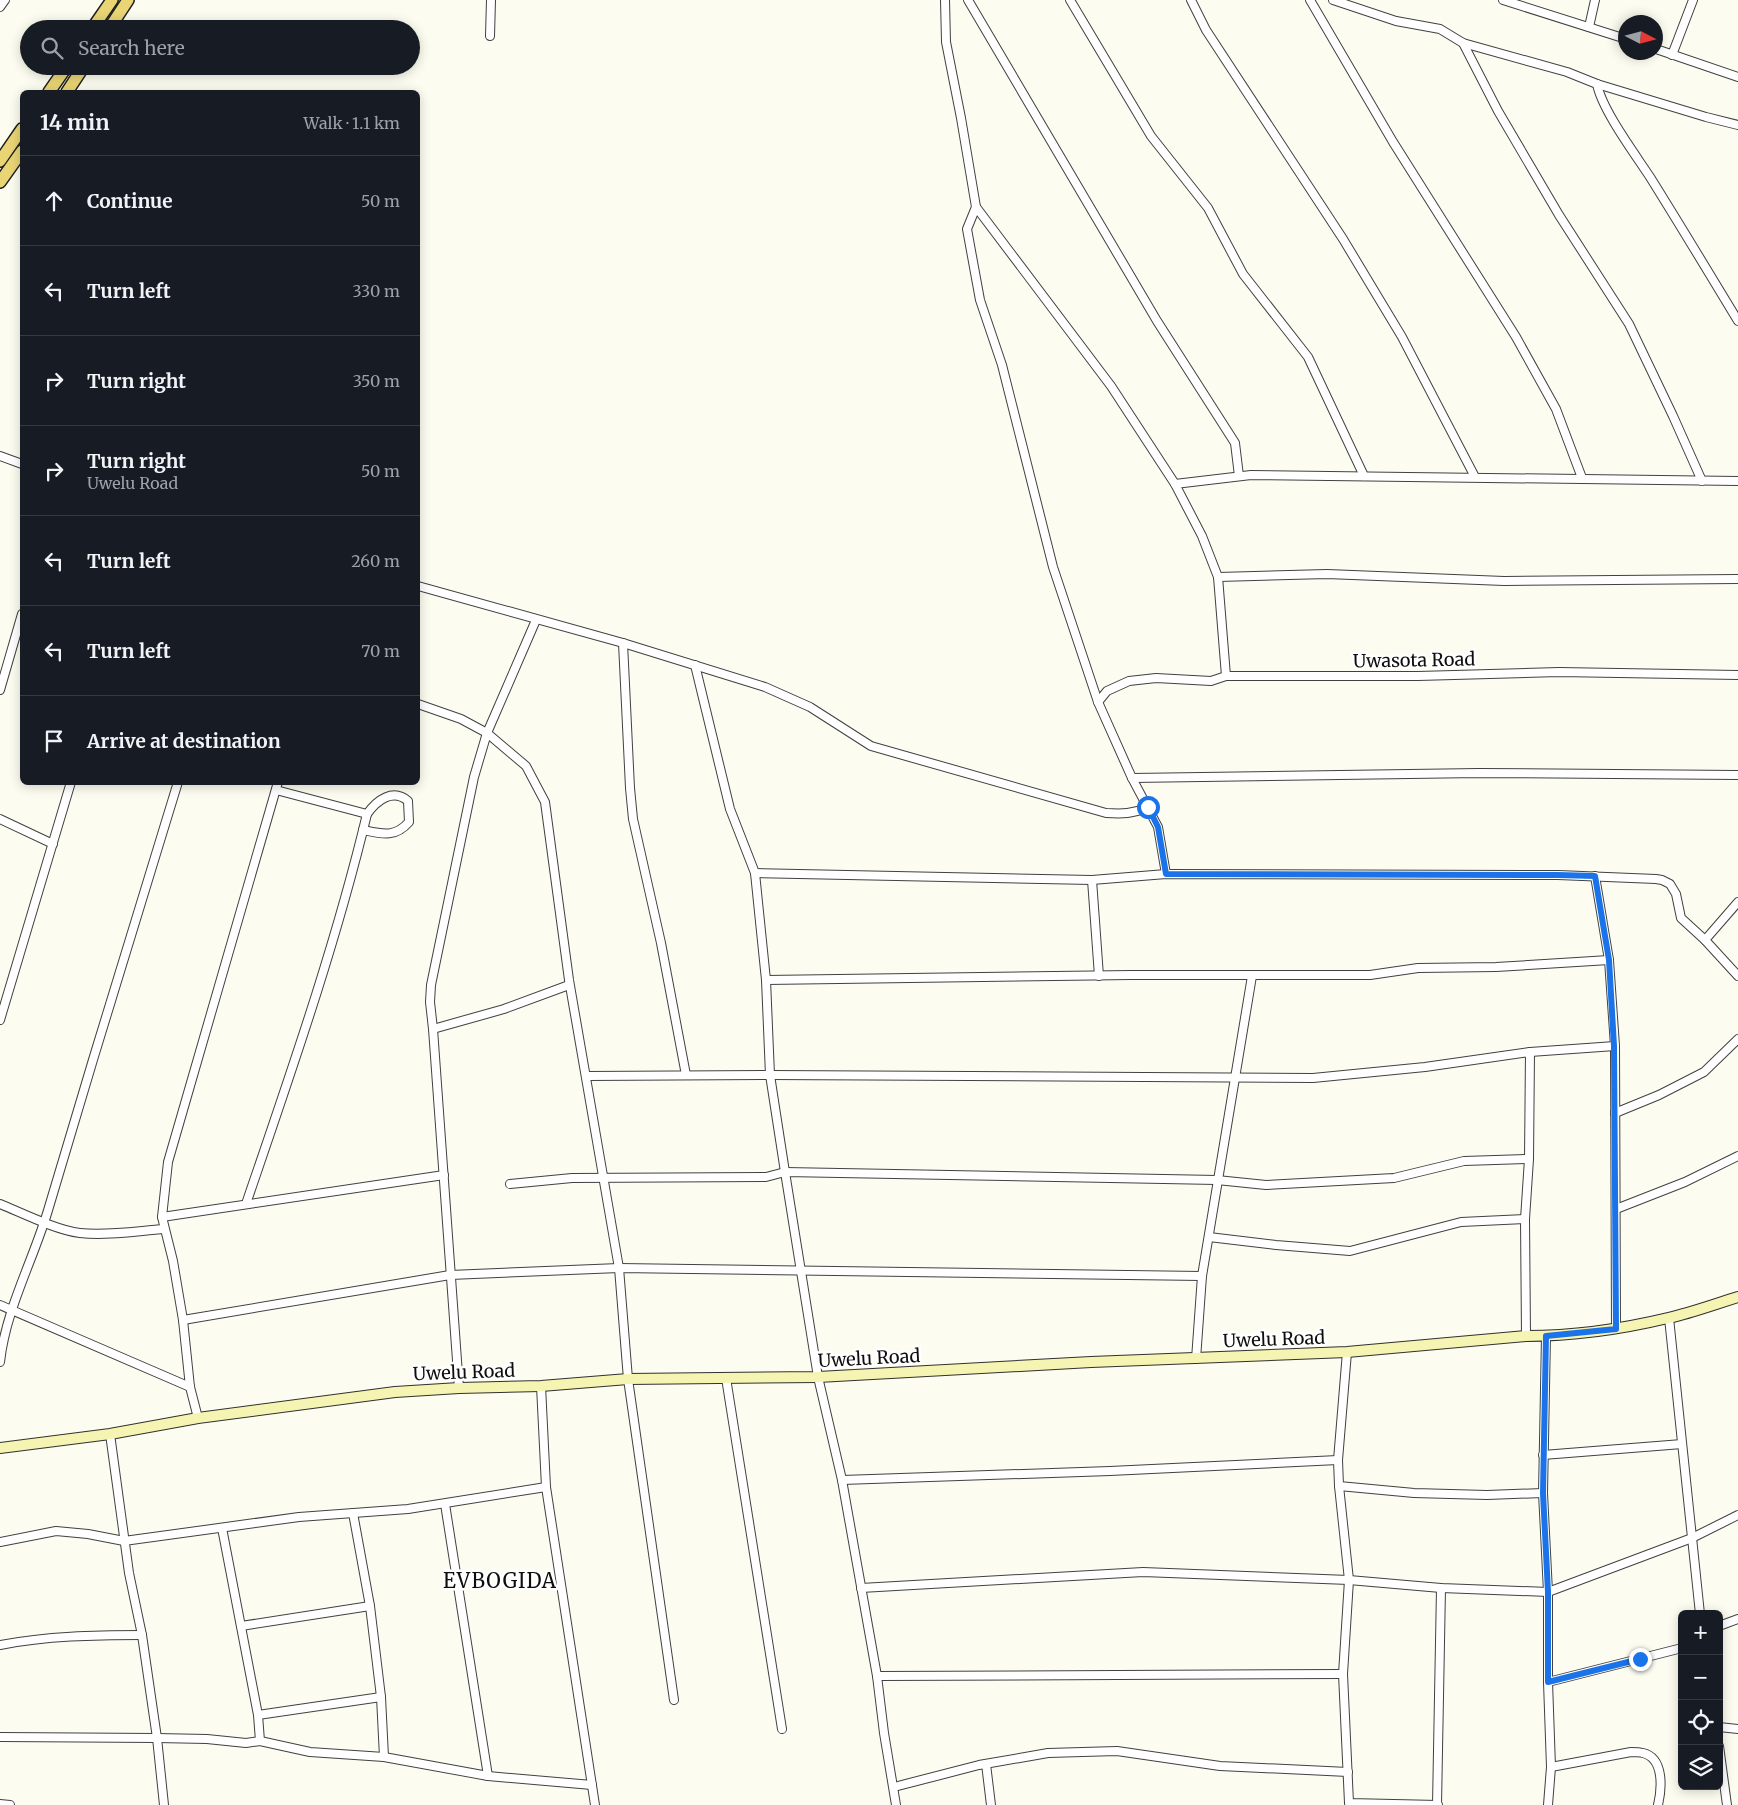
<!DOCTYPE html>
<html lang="en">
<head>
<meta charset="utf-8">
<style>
  :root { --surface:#171b24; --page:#20242c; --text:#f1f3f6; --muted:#9ea1a6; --line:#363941 }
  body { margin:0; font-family:Merriweather,serif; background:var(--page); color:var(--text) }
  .controls { position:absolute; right:15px; bottom:15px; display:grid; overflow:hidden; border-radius:8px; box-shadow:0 2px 12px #0003 }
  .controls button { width:45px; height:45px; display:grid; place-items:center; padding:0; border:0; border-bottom:1px solid var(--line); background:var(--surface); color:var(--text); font:25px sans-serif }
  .compass { position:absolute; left:1618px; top:15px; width:45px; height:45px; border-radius:50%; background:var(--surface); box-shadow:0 2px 12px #0003; rotate:96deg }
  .stop { position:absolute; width:15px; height:15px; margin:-11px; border:4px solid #1a73e8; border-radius:50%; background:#fff }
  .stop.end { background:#1a73e8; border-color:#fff; box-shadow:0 1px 5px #0008 }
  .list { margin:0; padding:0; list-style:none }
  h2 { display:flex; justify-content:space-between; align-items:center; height:65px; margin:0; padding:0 20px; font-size:21px }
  h2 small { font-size:16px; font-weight:400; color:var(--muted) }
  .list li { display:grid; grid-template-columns:32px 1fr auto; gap:15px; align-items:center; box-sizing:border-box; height:90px; padding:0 20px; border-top:1px solid var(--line) }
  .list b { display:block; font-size:19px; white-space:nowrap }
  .list p { margin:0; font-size:16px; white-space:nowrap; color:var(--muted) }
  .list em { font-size:16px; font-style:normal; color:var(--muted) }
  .icon { flex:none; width:28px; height:28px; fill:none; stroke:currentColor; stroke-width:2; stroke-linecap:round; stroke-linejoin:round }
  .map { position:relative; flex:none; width:1738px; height:1805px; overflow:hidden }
  .search { position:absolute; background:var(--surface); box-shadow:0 2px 12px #0003; left:20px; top:20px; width:400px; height:55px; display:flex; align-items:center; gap:12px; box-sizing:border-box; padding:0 18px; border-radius:28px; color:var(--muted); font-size:19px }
  .panel { position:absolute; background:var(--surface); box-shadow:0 2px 12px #0003; left:20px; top:90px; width:400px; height:695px; border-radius:8px }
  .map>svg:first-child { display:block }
</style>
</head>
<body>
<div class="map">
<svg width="1738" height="1805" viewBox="0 0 1738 1805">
  <rect width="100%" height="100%" fill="#fdfcf0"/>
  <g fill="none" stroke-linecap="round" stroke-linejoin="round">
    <g stroke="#414141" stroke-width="10">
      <g id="street">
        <path d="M945 0 946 42 961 118 976 207 967 229 980 300 1002 365 1053 567 1098 702 1132 778 1158 827 1166 874"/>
        <path d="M968 0 1157 321 1235 443 1239 476"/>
        <path d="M1070 0 1151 136 1208 208 1243 274 1308 357 1364 476"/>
        <path d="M1191 0 1206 30 1343 239 1402 337 1475 477"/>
        <path d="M1310 0 1393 142 1516 337 1556 409 1582 478"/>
        <path d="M1333 0 1396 21 1440 29 1463 43 1567 72 1597 84 1706 117 1738 125"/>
        <path d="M1503 0 1626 39"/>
        <path d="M0 7 5 0"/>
        <path d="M1589 27 1595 0"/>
        <path d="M490 36 491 0"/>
        <path d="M1463 43 1498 111 1559 215 1629 324 1673 416 1702 481"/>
        <path d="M1656 49 1738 77"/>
        <path d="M1672 55 1693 0"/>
        <path d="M1597 84C1602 110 1635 154 1650 177 1680 225 1709 273 1738 321"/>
        <path d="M976 207 1111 386 1175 484 1202 536 1218 577 1226 676"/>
        <path d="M0 456 22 464"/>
        <path d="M1175 484 1251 475 1738 481"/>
        <path d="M1218 577 1327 574 1504 581 1738 579"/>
        <path d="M418 586 623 643 765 687 810 707 871 746 1106 813C1122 814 1133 814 1148 807"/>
        <path d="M623 643 630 788 633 819 661 943 686 1075"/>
        <path d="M695 665 730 809 755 873 766 980 770 1075 785 1172 818 1377 842 1480 877 1676 884 1733 896 1805"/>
        <path d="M0 690 22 614"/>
        <path d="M1098 702 1107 691 1129 681 1156 678 1211 681 1226 676H1418L1559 672 1738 675"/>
        <path d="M418 704 461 719 487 733 526 766 545 802 569 980 619 1268 628 1379 674 1700"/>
        <path d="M1132 778 1479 773 1738 775"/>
        <path d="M0 819 53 844"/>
        <path d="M363 830C382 834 395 838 409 822L408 801C393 788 377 800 367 814"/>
        <path d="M755 873 1092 880 1166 874 1558 875 1656 879 1662 880 1670 884 1676 894 1681 918 1705 940"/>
        <path d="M1595 876 1609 960 1615 1046 1616 1329"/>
        <path d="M1092 880 1099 976"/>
        <path d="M1738 902 1705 940 1738 976"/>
        <path d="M766 980 1131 975H1370L1418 968 1496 967 1609 960"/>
        <path d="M0 1020 71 782"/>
        <path d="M433 1029 504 1009 569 985"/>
        <path d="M586 1076 770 1075 1313 1078 1425 1067 1530 1052 1615 1046"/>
        <path d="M1615 1113 1659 1095 1704 1072 1738 1039"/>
        <path d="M510 1184 572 1178 766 1177 785 1172 1217 1180 1266 1185 1394 1178 1464 1161 1529 1159"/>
        <path d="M0 1204C22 1213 56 1230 80 1233 107 1236 137 1231 164 1229"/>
        <path d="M246 1204C290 1075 335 947 367 814L276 790"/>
        <path d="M1616 1209 1685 1182 1738 1156"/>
        <path d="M162 1217 444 1175"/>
        <path d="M1209 1237 1276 1245 1350 1251 1461 1222 1525 1219"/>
        <path d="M0 1305 190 1387"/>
        <path d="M1669 1318 1700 1614"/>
        <path d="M183 1320 450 1275 619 1268 1202 1276"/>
        <path d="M1526 1336 1525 1219 1529 1159 1530 1052"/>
        <path d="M1546 1336 1543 1493 1548 1592V1682L1551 1767 1548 1805"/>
        <path d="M1347 1352 1338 1460 1339 1486 1349 1580 1343 1674 1349 1803 1438 1805"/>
        <path d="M1196 1359 1202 1276 1252 976"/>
        <path d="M0 1362C6 1308 34 1259 49 1207 91 1065 134 924 178 782"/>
        <path d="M726 1378 782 1729"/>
        <path d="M541 1386 546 1487 595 1805"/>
        <path d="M459 1388 433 1029 430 1002 431 985 474 777 487 733 536 620"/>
        <path d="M198 1418 190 1387 183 1320 173 1261 162 1217 168 1162 278 782"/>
        <path d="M110 1434 129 1573 142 1635 157 1738 164 1805"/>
        <path d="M1543 1455 1682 1444"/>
        <path d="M842 1480 1110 1471 1338 1460"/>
        <path d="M1339 1486 1414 1493 1487 1495 1543 1493"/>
        <path d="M445 1504 488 1776"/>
        <path d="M353 1513 370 1606 381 1697 384 1757"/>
        <path d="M222 1528 258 1715 260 1741"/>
        <path d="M0 1542 56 1531 88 1534 124 1541 299 1517 408 1509 546 1487"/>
        <path d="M861 1588 1143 1572 1349 1580 1441 1588 1548 1592 1692 1538 1738 1515"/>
        <path d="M241 1626 370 1606"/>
        <path d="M1719 1626 1738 1619"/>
        <path d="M0 1645C47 1636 94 1635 142 1635"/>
        <path d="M877 1676 1343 1674"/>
        <path d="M1548 1682 1682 1648"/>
        <path d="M258 1715 381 1697"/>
        <path d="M1719 1727 1738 1729"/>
        <path d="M0 1737 157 1738 207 1739 246 1743 260 1741 310 1752 384 1757 488 1776 592 1785"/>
        <path d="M1719 1746 1727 1805"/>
        <path d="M986 1764 991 1805"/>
        <path d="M1551 1767 1631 1752C1634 1752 1639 1752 1643 1753 1664 1758 1662 1788 1658 1805"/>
        <path d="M894 1787 979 1765 1048 1753 1117 1751 1220 1766 1348 1772"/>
        <path d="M0 1804 10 1805"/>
        <path d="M1437 1805 1441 1588"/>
      </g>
    </g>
    <g stroke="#303030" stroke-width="12">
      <path id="secondary" d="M0 1448 110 1434 198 1418 395 1392 459 1388 541 1386 628 1379 818 1377 1091 1362 1347 1352 1526 1336C1573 1336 1622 1329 1668 1318 1691 1313 1715 1304 1738 1297"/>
    </g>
    <g stroke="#1f1f1f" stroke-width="14">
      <g id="primary">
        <path d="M92 29 112 0"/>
        <path d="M109 29 128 0"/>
        <path d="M49 92 67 66"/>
        <path d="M67 92 84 66"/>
        <path d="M0 161 22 129"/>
        <path d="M0 182 22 151"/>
      </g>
    </g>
    <use href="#street" stroke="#fff" stroke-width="8"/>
    <use href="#secondary" stroke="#f6f4b2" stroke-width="10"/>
    <use href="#primary" stroke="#e9d574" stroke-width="11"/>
  </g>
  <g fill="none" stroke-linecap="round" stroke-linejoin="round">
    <path stroke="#1a73e8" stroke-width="6" d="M1148 807 1158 827 1166 874 1558 875 1595 876 1609 960 1614 1046 1616 1329 1546 1336 1543 1493 1548 1592V1682L1640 1659"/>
  </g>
  <g text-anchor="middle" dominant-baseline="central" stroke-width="5" stroke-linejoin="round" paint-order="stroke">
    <g font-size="18" fill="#0e0e0e" stroke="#fff">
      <text transform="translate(1414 660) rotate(-1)">Uwasota Road</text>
      <text transform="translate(1274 1339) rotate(-2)">Uwelu Road</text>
      <text transform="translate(869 1358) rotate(-3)">Uwelu Road</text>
      <text transform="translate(464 1372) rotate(-2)">Uwelu Road</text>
    </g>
    <g font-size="20" letter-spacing="1" fill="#0e0e0e" stroke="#fff">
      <text x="500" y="1580">EVBOGIDA</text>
    </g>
  </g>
</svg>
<div class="controls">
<button>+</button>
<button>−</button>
<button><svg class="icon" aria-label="locate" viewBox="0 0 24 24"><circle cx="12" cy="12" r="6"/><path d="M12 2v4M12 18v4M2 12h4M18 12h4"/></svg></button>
<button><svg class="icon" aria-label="layers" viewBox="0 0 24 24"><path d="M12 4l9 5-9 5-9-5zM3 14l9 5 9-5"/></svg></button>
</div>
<svg class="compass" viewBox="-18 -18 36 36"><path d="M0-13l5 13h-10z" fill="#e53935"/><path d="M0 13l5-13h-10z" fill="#9ea1a6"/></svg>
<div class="stop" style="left:1148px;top:807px"></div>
<div class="stop end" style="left:1640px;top:1659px"></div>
<div class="search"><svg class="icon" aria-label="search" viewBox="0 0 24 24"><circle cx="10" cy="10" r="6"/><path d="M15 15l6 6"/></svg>Search here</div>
<section class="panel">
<h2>14 min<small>Walk · 1.1 km</small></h2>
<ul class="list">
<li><svg class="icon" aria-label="ahead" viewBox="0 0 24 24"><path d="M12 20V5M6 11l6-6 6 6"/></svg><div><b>Continue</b></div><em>50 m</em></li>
<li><svg class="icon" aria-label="left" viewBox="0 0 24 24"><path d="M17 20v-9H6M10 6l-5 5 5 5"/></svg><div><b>Turn left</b></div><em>330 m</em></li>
<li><svg class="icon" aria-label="right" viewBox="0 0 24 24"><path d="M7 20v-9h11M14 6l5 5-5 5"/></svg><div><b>Turn right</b></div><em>350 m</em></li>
<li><svg class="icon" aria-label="right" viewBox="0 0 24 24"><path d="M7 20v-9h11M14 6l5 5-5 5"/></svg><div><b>Turn right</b><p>Uwelu Road</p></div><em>50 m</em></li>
<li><svg class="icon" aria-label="left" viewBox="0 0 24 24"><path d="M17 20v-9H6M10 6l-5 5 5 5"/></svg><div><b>Turn left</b></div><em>260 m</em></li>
<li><svg class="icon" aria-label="left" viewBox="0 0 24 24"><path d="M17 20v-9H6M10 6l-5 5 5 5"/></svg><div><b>Turn left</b></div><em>70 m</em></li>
<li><svg class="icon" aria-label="arrive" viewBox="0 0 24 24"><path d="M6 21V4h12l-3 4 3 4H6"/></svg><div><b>Arrive at destination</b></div></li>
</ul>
</section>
</div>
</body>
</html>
